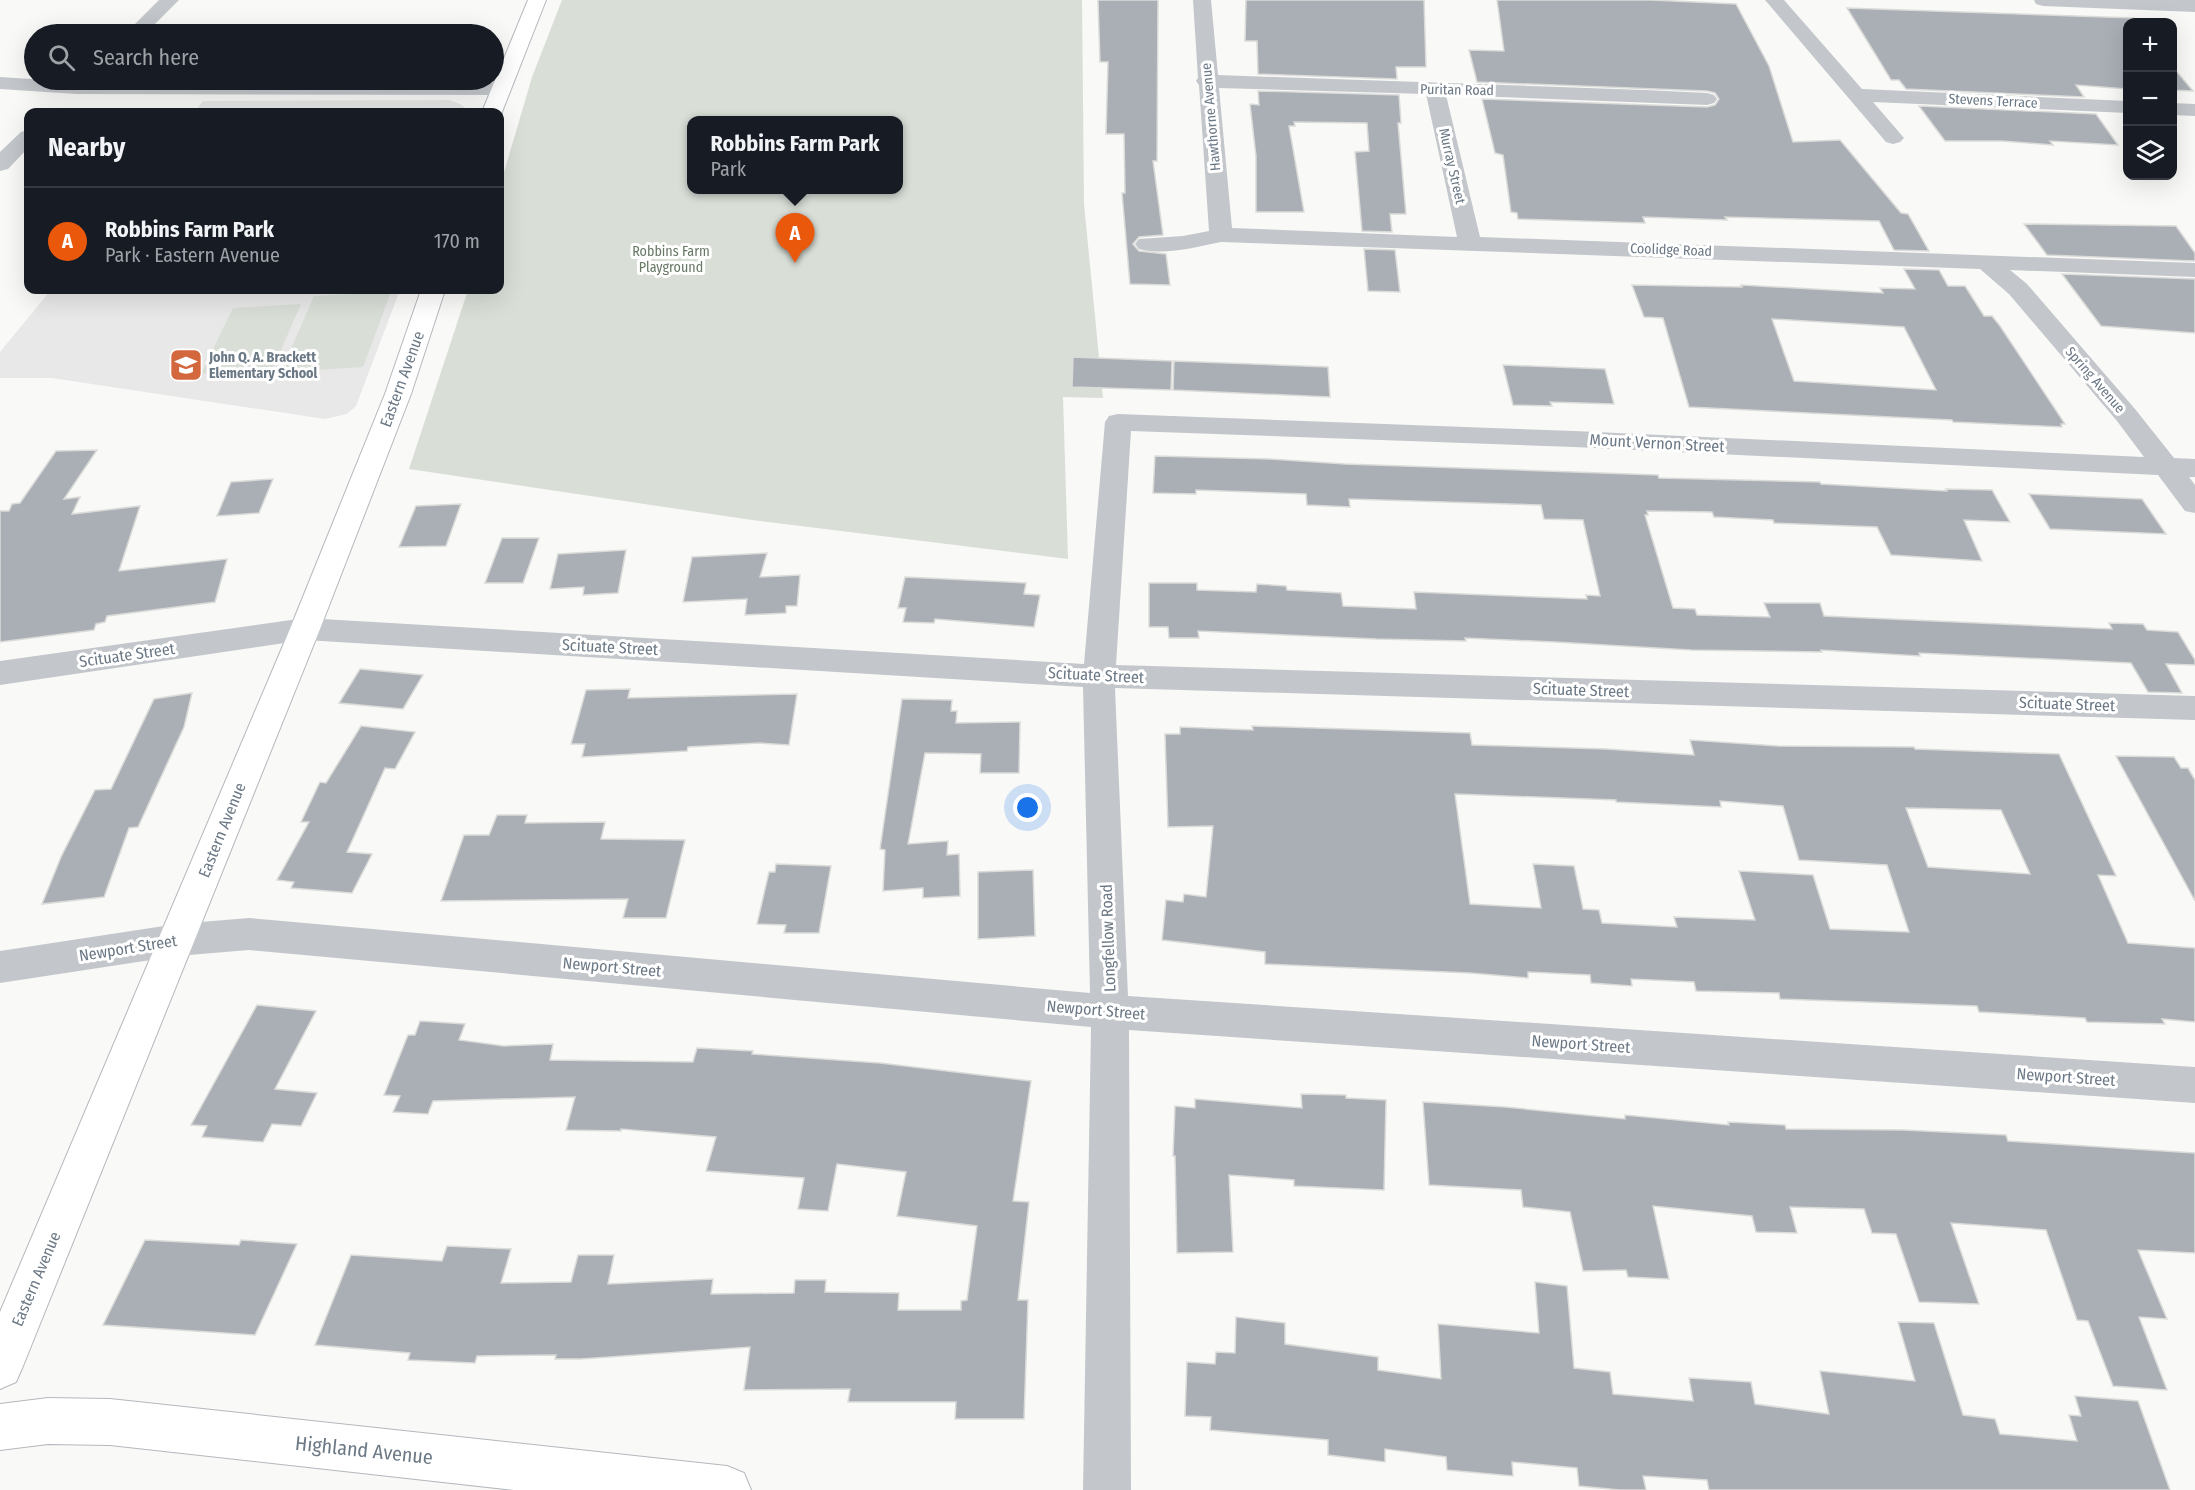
<!DOCTYPE html>
<html lang="en">
<head>
<meta charset="utf-8">
<style>
  :root { --surface:#171b24; --page:#242831; --text:#f1f3f6; --muted:#9ea1a6; --line:#363941; --accent:#ea580c }
  body { margin:0; font-family:"Fira Sans Condensed",sans-serif; background:var(--page); color:var(--text) }
  .controls { position:absolute; right:18px; top:18px; display:grid; overflow:hidden; border-radius:12px; box-shadow:0 6px 24px #0002 }
  .controls button { width:54px; height:54px; display:grid; place-items:center; padding:0; border:0; border-bottom:2px solid var(--line); background:var(--surface); color:var(--text); font:30px sans-serif }
  .you { position:absolute; left:1028px; top:808px; width:21px; height:21px; margin:-15px; border:4px solid #fff; border-radius:50%; background:#1a73e8; box-shadow:0 0 0 9px #1a73e833 }
  .badge { display:grid; place-items:center; width:39px; height:39px; border-radius:50%; background:var(--accent); color:#fff; font-size:20px; font-weight:700 }
  .pin { position:absolute; translate:-50% -50px; filter:drop-shadow(0 2px 3px #0008) }
  .pin::after { content:''; position:absolute; top:32px; width:21px; height:18px; background:inherit; clip-path:polygon(0 0,100% 0,50% 100%) }
  .popup { position:absolute; left:687px; top:116px; width:216px; height:78px; box-sizing:border-box; display:grid; place-content:center; border-radius:12px; background:var(--surface); filter:drop-shadow(0 2px 4px #0005); font-size:20px; white-space:nowrap; color:var(--muted) }
  .popup b { font-size:22px; color:var(--text) }
  .popup::after { content:''; position:absolute; left:50%; top:100%; margin-left:-12px; border:12px solid transparent; border-top-color:var(--surface) }
  .list { margin:0; padding:0; list-style:none }
  h2 { display:flex; justify-content:space-between; align-items:center; height:78px; margin:0; padding:0 24px; font-size:26px }
  h2 small { font-size:20px; font-weight:400; color:var(--muted) }
  .list li { display:grid; grid-template-columns:39px 1fr auto; gap:18px; align-items:center; box-sizing:border-box; height:108px; padding:0 24px; border-top:2px solid var(--line) }
  .list b { display:block; font-size:22px; white-space:nowrap }
  .list p { margin:0; font-size:20px; white-space:nowrap; color:var(--muted) }
  .list em { font-size:20px; font-style:normal; color:var(--muted) }
  .icon { flex:none; width:33px; height:33px; fill:none; stroke:currentColor; stroke-width:2; stroke-linecap:round; stroke-linejoin:round }
  .map { position:relative; flex:none; width:2195px; height:1490px; overflow:hidden }
  .search { position:absolute; background:var(--surface); box-shadow:0 6px 24px #0002; left:24px; top:24px; width:480px; height:66px; display:flex; align-items:center; gap:15px; box-sizing:border-box; padding:0 21px; border-radius:33px; color:var(--muted); font-size:22px }
  .panel { position:absolute; background:var(--surface); box-shadow:0 6px 24px #0002; left:24px; top:108px; width:480px; height:186px; border-radius:12px }
  .map>svg:first-child { display:block }
</style>
</head>
<body>
<div class="map">
<svg width="2195" height="1490" viewBox="0 0 2195 1490">
  <rect width="100%" height="100%" fill="#f9f9f7"/>
  <g fill="#e7e8e7">
    <path d="M449 100 460 104 465 108 466 112H194L203 101Z"/>
    <path d="M51 290H400L356 406 347 414 325 419 52 378H0V352Z"/>
  </g>
  <g fill="#d9ded7" fill-rule="evenodd">
    <path d="M562 0H1082L1084 204 1103 398 1063 397 1068 559 752 520 409 469 468 290H500V186L532 77ZM692 121H898V190H692Z"/>
    <path d="M391 292 363 367 281 372 314 296Z"/>
    <path d="M301 304 272 370 201 374 233 308Z"/>
  </g>
  <g fill="#a9afb5" stroke="#dbdbd9" stroke-width="1.5" fill-rule="evenodd">
    <path d="M1098 0H1158L1157 161H1153L1163 235 1139 237 1133 244 1139 251 1166 254 1170 285 1130 284 1122 193H1125L1124 134H1106L1108 62H1100Z"/>
    <path d="M1246 0H1424L1426 67H1396L1397 79 1258 74 1257 41H1245Z"/>
    <path d="M1497 0H1652L1736 4 1769 66 1793 142 1840 140 1901 213 1908 214 1929 251 1894 250 1879 221 1725 217 1727 220 1643 217 1645 223 1518 219 1517 213 1511 212 1503 155 1495 153 1482 99 1707 107 1715 105 1719 99 1715 93 1707 91 1477 82 1469 50 1504 51Z"/>
    <path d="M1847 8 2134 18 2137 22H2127V89L2076 85 2084 97 1906 89 1899 80H1891Z"/>
    <path d="M2172 66 2193 91 2172 90Z"/>
    <path d="M1258 91 1399 95 1401 123H1398L1406 214H1390L1392 232 1362 231 1355 152 1369 151 1367 123 1294 122 1295 126H1289L1304 212H1256V156L1250 104 1259 105Z"/>
    <path d="M1919 106 2096 114 2118 145 2050 141 2053 145 2002 141H1945Z"/>
    <path d="M2024 224 2176 226 2195 253V261L2047 255Z"/>
    <path d="M1364 249 1395 250 1400 292 1368 291Z"/>
    <path d="M1904 269 1939 270 1948 286H1965L1984 316H1992L2000 326 2065 424H2061L2062 427 1953 422 1952 420 1689 407 1663 318 1644 317 1632 285 1742 287 1741 285 1883 293 1880 288 1915 289ZM1772 319 1904 327 1936 390 1794 381Z"/>
    <path d="M2062 274 2195 279V333L2101 326Z"/>
    <path d="M1073 357 1172 361 1171 390 1072 387Z"/>
    <path d="M1174 361 1328 367 1330 397 1173 390Z"/>
    <path d="M1503 365 1605 369 1614 404 1550 402 1552 406 1513 405Z"/>
    <path d="M97 450 64 499 80 497 72 514 140 506 119 571 227 559 215 602 107 616 105 622 96 624 94 630 0 642V511H9L12 504 20 503 56 451Z"/>
    <path d="M1155 456 1269 459 1345 464 1658 475 1659 478 1820 482 1821 484 1947 491 1946 489 1992 490 2010 522 1964 520 1982 561 1891 555 1877 527 1774 523 1773 520 1714 517 1712 512 1647 511 1648 515H1645L1673 608 1695 609 1697 615 1770 617 1764 603H1820L1824 616 2112 629 2109 623 2143 624 2147 630 2178 632 2195 660V665L2166 664 2182 693 2148 692 2131 663 1919 653 1920 656 1821 650 1822 652 1691 650 1555 642 1465 638 1466 641 1376 639 1198 631 1199 638H1169L1168 627H1149V583H1197V590L1256 592 1257 584 1286 586 1287 590 1341 593 1343 606 1416 609 1414 592 1587 599 1586 595 1600 596 1583 520 1544 519 1541 505 1349 499 1350 507 1307 505 1306 494 1196 490V494L1153 493Z"/>
    <path d="M273 479 259 513 217 516 231 482Z"/>
    <path d="M2029 494 2142 499 2166 534 2050 529Z"/>
    <path d="M461 504 446 546 399 547 416 506Z"/>
    <path d="M502 538H539L523 583H485Z"/>
    <path d="M626 550 618 593 583 595 584 587 550 589 558 554Z"/>
    <path d="M767 553 760 577 800 575 797 606H786V613L745 615 747 599 683 602 692 557Z"/>
    <path d="M905 577 1026 583 1024 594 1040 595 1034 627 935 619 934 623 903 622 906 608H898Z"/>
    <path d="M360 669 423 675 403 709 339 703Z"/>
    <path d="M630 689 628 698 797 694 789 745 759 743 688 747 687 751 582 757 585 744H571L586 690Z"/>
    <path d="M192 693 184 727 138 827 129 828 104 897 42 904 61 857 95 790 111 789 154 699Z"/>
    <path d="M902 699 952 700 951 711H957L956 723 1020 722 1019 773H980L981 754 925 753 908 844 948 841 947 855 959 854 960 896 923 898V888L883 891 885 850 880 849Z"/>
    <path d="M361 726 415 732 395 769 385 768 347 852 372 854 352 893 291 888 294 882 277 880 309 822H301L320 782 326 783Z"/>
    <path d="M1252 726 1470 733 1472 745 1606 749 1694 755 1690 740 1778 746 1914 747 1915 749 2059 754 2116 876 2098 875 2128 943 2195 948V1022L2162 1019 2165 1024 2087 1022 2085 1018 1979 1012 1977 1006 1780 999 1779 993 1696 991 1694 982 1631 979 1632 986 1591 983 1590 975 1528 972V978L1470 973 1265 964V952L1162 940 1166 900 1183 902 1184 894 1206 897 1213 826 1168 827 1165 734H1180V727L1253 730ZM1455 794 1616 800V802L1721 807 1720 801 1783 806 1799 860 1887 865 1909 932 1830 929 1813 875 1739 871 1755 920 1674 917 1677 927 1602 923 1599 910 1583 909 1574 866 1533 864 1541 908 1470 904ZM1906 808 2001 810 2030 874 1928 867Z"/>
    <path d="M2116 756 2174 757 2181 768H2188L2195 780V901Z"/>
    <path d="M497 815H527L525 823 605 822 601 839 685 840 666 918H623L628 899 441 901 464 835H489Z"/>
    <path d="M776 864 831 866 819 933H784L786 925 757 924 769 872H775Z"/>
    <path d="M1033 870 1035 936 978 939V872Z"/>
    <path d="M257 1005 316 1011 275 1089 317 1093 301 1126 272 1124 263 1142 202 1137 207 1126 191 1125Z"/>
    <path d="M420 1021 465 1024 459 1040 504 1046 553 1044 550 1060 693 1062 697 1048 753 1051 752 1054 880 1063 1031 1081 1013 1201 1029 1202 1018 1300H1028L1024 1419H955L956 1402H848L850 1389 744 1390 750 1347 581 1359H555L556 1355 477 1356 475 1363 408 1360 410 1353 315 1345 351 1255 442 1261 447 1246 511 1249 501 1283 571 1282 578 1255H614L608 1284 713 1279 711 1294 794 1293 795 1280H826L825 1292 899 1293 898 1310H961V1301L967 1300 977 1226 897 1216 906 1172 837 1164 828 1211 798 1209 804 1178 706 1171 716 1137 621 1129V1131L566 1130 575 1097 433 1101 428 1114 393 1112 400 1096 384 1095 408 1035H415Z"/>
    <path d="M1301 1094 1346 1095V1098L1386 1100 1384 1190 1294 1186V1180L1229 1175 1233 1252 1177 1253 1175 1156H1173L1175 1106 1195 1108V1099L1302 1108Z"/>
    <path d="M1423 1102 1505 1107 1625 1119V1115L1729 1125 1728 1122 1785 1125 1786 1129 1903 1130 2006 1135 2008 1141 2195 1153V1253L2138 1250 2167 1319 2139 1317 2167 1390 2113 1386 2088 1321 2077 1320 2046 1230 1951 1223 1979 1304 1919 1302 1896 1234 1872 1233 1864 1209 1790 1207 1797 1233 1756 1232 1752 1216 1653 1206 1669 1279 1628 1277 1626 1270 1583 1271 1570 1212 1523 1207 1521 1190 1429 1185Z"/>
    <path d="M145 1240 239 1245 241 1240 297 1244 255 1335 103 1325Z"/>
    <path d="M1535 1282 1567 1286 1574 1368 1610 1372 1613 1394 1693 1401 1689 1378 1751 1382 1755 1404 1829 1414 1820 1371 1915 1381 1898 1322 1934 1323 1963 1415 1995 1419 2000 1434 2077 1441 2069 1415 2081 1416 2075 1396 2138 1401 2170 1490H1709L1707 1480 1643 1476 1646 1490H1620L1579 1486 1577 1468 1512 1462 1513 1476 1447 1470 1446 1457 1385 1449V1462L1328 1455V1440L1210 1430 1211 1417 1185 1416 1187 1362 1215 1364 1216 1352 1235 1353 1236 1317 1285 1323V1344L1378 1357V1370L1441 1379 1438 1324 1539 1333Z"/>
  </g>
  <g fill="none" stroke-linecap="round" stroke-linejoin="round">
    <g stroke="#b3b8bd" stroke-width="2">
      <g id="secondary">
        <path d="M528 0H546L502 112 500 116V112H482Z"/>
        <path d="M421 290H445L411 394 320 629 23 1366 16 1382 0 1389V1312L290 629 385 394Z"/>
        <path d="M48 1398 110 1399 727 1466 744 1473 751 1490H514L110 1445 48 1444 0 1450V1404Z"/>
      </g>
    </g>
    <g fill="#c3c6ca" fill-rule="evenodd">
      <path d="M159 0H179L145 34H125Z"/>
      <path d="M1193 0H1211L1218 75 1644 90 1707 93 1714 95 1717 99 1714 103 1707 105 1446 95 1480 237 2195 263V277L2010 270 2027 284 2135 409 2174 458 2195 459V477H2189L2195 485V513L2185 511 2158 475 1574 447 1131 431 1116 665 2195 696V720L1115 688 1128 996 2195 1067V1103L1129 1030 1131 1490H1083L1091 1027 249 950 177 956 0 983V951L177 924 249 918 1090 993 1083 687 305 640 0 685V661L305 618 1084 664 1105 422 1109 416 1118 414 1574 431 2144 457 2117 421 2009 294 1980 269 1221 242C1195 247 1165 256 1139 249L1135 244 1139 239 1183 236 1209 231 1199 85 1196 81 1198 78ZM1219 88 1426 94 1457 237 1232 228Z"/>
      <path d="M1765 0H1784L1862 89 2128 101V113L1873 102 1904 138 1900 142 1893 144 1886 142Z"/>
      <path d="M2034 0H2195V12L2043 6 2036 4Z"/>
      <path d="M0 77 77 82 501 83 508 85 511 89 508 93 501 95 77 94 0 89Z"/>
      <path d="M2172 103 2195 104V116L2172 115Z"/>
      <path d="M28 130V148L8 169 0 171V152L21 132Z"/>
    </g>
    <use href="#secondary" fill="#fff" fill-rule="evenodd"/>
  </g>
  <defs>
    <g id="school-square" transform="scale(1.725)"><rect x="-9" y="-9" width="18" height="18" rx="4" fill="#d3673d" stroke="#fff"/><path d="M0-5L7-2L0 1L-7-2ZM-4 1L0 2.5L4 1V4Q0 6-4 4Z" fill="#fff"/></g>
  </defs>
  <g fill-rule="evenodd">
    <use href="#school-square" x="186" y="365"/>
  </g>
  <g text-anchor="middle" dominant-baseline="central" stroke-width="6" stroke-linejoin="round" paint-order="stroke">
    <g font-size="14" fill="#6b7885" stroke="#fff">
      <text transform="translate(1457 90) rotate(1)">Puritan Road</text>
      <text transform="translate(1993 101) rotate(3)">Stevens Terrace</text>
      <text transform="translate(1211 117) rotate(-95)">Hawthorne Avenue</text>
      <text transform="translate(1452 166) rotate(77)">Murray Street</text>
      <text transform="translate(1671 250) rotate(2)">Coolidge Road</text>
      <text transform="translate(2095 380) rotate(49)">Spring Avenue</text>
    </g>
    <g font-size="14" fill="#677865" stroke="#fff">
      <text x="671" y="251">Robbins Farm<tspan x="671" dy="16">Playground</tspan></text>
    </g>
    <g font-size="14" font-weight="bold" fill="#6b7885" stroke="#fff" text-anchor="start">
      <text x="209" y="357">John Q. A. Brackett<tspan x="209" dy="16">Elementary School</tspan></text>
    </g>
    <g font-size="16" fill="#6b7885" stroke="#fff">
      <text transform="translate(402 379) rotate(-70)">Eastern Avenue</text>
      <text transform="translate(1657 443) rotate(3)">Mount Vernon Street</text>
      <text transform="translate(610 647) rotate(3)">Scituate Street</text>
      <text transform="translate(127 655) rotate(-8)">Scituate Street</text>
      <text transform="translate(1096 675) rotate(3)">Scituate Street</text>
      <text transform="translate(1581 690) rotate(2)">Scituate Street</text>
      <text transform="translate(2067 704) rotate(2)">Scituate Street</text>
      <text transform="translate(222 830) rotate(-68)">Eastern Avenue</text>
      <text transform="translate(1108 938) rotate(-92)">Longfellow Road</text>
      <text transform="translate(128 948) rotate(-9)">Newport Street</text>
      <text transform="translate(612 967) rotate(5)">Newport Street</text>
      <text transform="translate(1096 1010) rotate(5)">Newport Street</text>
      <text transform="translate(1581 1044) rotate(4)">Newport Street</text>
      <text transform="translate(2066 1077) rotate(4)">Newport Street</text>
      <text transform="translate(36 1279) rotate(-67)">Eastern Avenue</text>
    </g>
    <g font-size="20" fill="#6b7885" stroke="#fff">
      <text transform="translate(364 1450) rotate(6)">Highland Avenue</text>
    </g>
  </g>
</svg>
<div class="controls">
<button>+</button>
<button>−</button>
<button><svg class="icon" aria-label="layers" viewBox="0 0 24 24"><path d="M12 4l9 5-9 5-9-5zM3 14l9 5 9-5"/></svg></button>
</div>
<div class="you"></div>
<div class="pin badge" style="left:795px;top:263px">A</div>
<div class="popup"><b>Robbins Farm Park</b>Park</div>
<div class="search"><svg class="icon" aria-label="search" viewBox="0 0 24 24"><circle cx="10" cy="10" r="6"/><path d="M15 15l6 6"/></svg>Search here</div>
<section class="panel">
<h2>Nearby<small></small></h2>
<ul class="list">
<li><span class="badge">A</span><div><b>Robbins Farm Park</b><p>Park · Eastern Avenue</p></div><em>170 m</em></li>
</ul>
</section>
</div>
</body>
</html>
